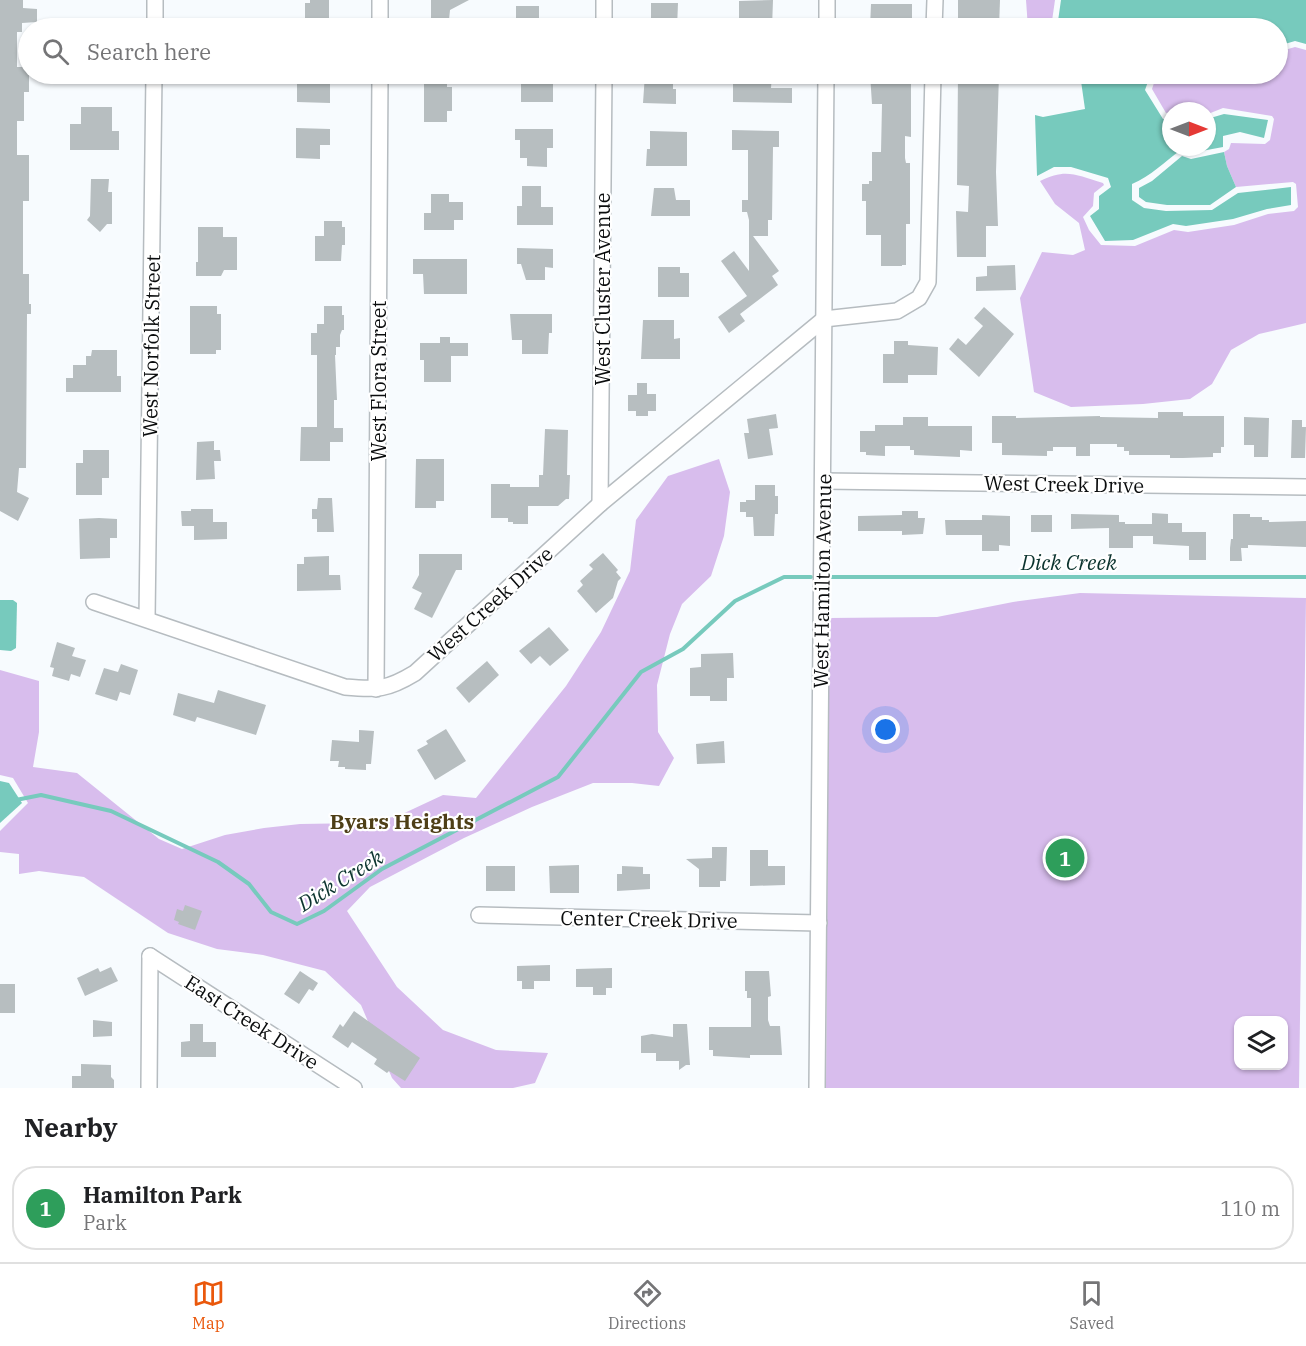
<!DOCTYPE html>
<html lang="en">
<head>
<meta charset="utf-8">
<style>
  :root { --surface:#fff; --page:#f2f2f2; --text:#202124; --muted:#757577; --line:#e0e0e0; --accent:#ea580c }
  body { margin:0; font-family:"IBM Plex Serif",serif; background:var(--page); color:var(--text) }
  .controls { position:absolute; right:18px; bottom:18px; display:grid; overflow:hidden; border-radius:12px; box-shadow:0 2px 4px #0004 }
  .controls button { width:54px; height:54px; display:grid; place-items:center; padding:0; border:0; border-bottom:2px solid var(--line); background:var(--surface); color:var(--text); font:30px sans-serif }
  .compass { position:absolute; left:1162px; top:102px; width:54px; height:54px; border-radius:50%; background:var(--surface); box-shadow:0 2px 4px #0004; rotate:90deg }
  .you { position:absolute; left:886px; top:730px; width:21px; height:21px; margin:-15px; border:4px solid #fff; border-radius:50%; background:#1a73e8; box-shadow:0 0 0 9px #1a73e833 }
  .badge { display:grid; place-items:center; width:39px; height:39px; border-radius:50%; background:var(--accent); color:#fff; font-size:20px; font-weight:700 }
  .pin { position:absolute; translate:-50% -50%; border:3px solid #fff; box-shadow:0 2px 6px #0006 }
  .list { margin:0; padding:0; list-style:none }
  h2 { display:flex; justify-content:space-between; align-items:center; height:78px; margin:0; padding:0 24px; font-size:26px }
  h2 small { font-size:20px; font-weight:400; color:var(--muted) }
  .list li { display:grid; grid-template-columns:39px 1fr auto; gap:18px; align-items:center; box-sizing:border-box; height:84px; margin:0 12px 12px; padding:0 12px; border:2px solid var(--line); border-radius:24px }
  .list b { display:block; font-size:22px; white-space:nowrap }
  .list p { margin:0; font-size:20px; white-space:nowrap; color:var(--muted) }
  .list em { font-size:20px; font-style:normal; color:var(--muted) }
  .icon { flex:none; width:33px; height:33px; fill:none; stroke:currentColor; stroke-width:2; stroke-linecap:round; stroke-linejoin:round }
  .map { position:relative; flex:none; width:1306px; height:1088px; overflow:hidden }
  .search { position:absolute; background:var(--surface); box-shadow:0 2px 4px #0004; left:18px; right:18px; top:18px; height:66px; display:flex; align-items:center; gap:15px; box-sizing:border-box; padding:0 21px; border-radius:33px; color:var(--muted); font-size:22px }
  .sheet { height:174px; background:var(--surface) }
  nav { display:flex; justify-content:space-around; align-items:center; box-sizing:border-box; height:84px; border-top:2px solid var(--line); background:var(--surface); font-size:16px; color:var(--muted) }
  nav a { display:grid; justify-items:center; gap:3px }
  nav .on { color:var(--accent) }
  .map>svg:first-child { display:block }
</style>
</head>
<body>
<div class="map">
<svg width="1306" height="1088" viewBox="0 0 1306 1088">
  <rect width="100%" height="100%" fill="#f7fbfe"/>
  <g fill="#d8bded" fill-rule="evenodd">
    <path d="M1026 0H1055L1051 28H1028Z"/>
    <path d="M1295 47 1306 50V323L1259 334 1231 350 1212 384 1190 399 1143 404 1071 407 1034 392 1020 298 1042 252 1073 255 1085 250 1079 223 1055 204 1040 181C1066 168 1076 175 1103 183L1104 185 1094 193 1093 206 1083 217 1089 230 1101 245 1135 246 1174 230 1188 232 1234 225 1268 214 1294 211 1298 207 1296 184 1293 182 1236 187 1227 166 1224 152 1229 149 1231 143 1265 144 1270 140 1274 119 1272 116 1223 108 1208 114 1207 111 1181 110 1166 113 1152 89 1155 80 1167 74H1278V52Z"/>
    <path d="M719 459 730 492 724 536 711 576 682 604 670 634 657 685 658 732 674 758 659 786 632 783H593L532 807 464 838 370 887 347 911 397 987 443 1030 496 1050 548 1053 535 1083 513 1088H401L392 1078 361 1005 325 971 263 955 217 949 168 933 84 877 39 871 19 874V854L0 852V831L28 803 13 778 0 775V670L39 681V732L33 767 77 773 159 839 182 849 225 835 264 828 300 824 362 823 398 816 443 795 476 798 566 686 601 632 630 571 636 520 668 476Z"/>
    <path d="M1080 593 1306 598 1299 1088H826L829 618 937 617 1013 602ZM1238 1020H1284V1066H1238Z"/>
  </g>
  <g fill="#77cabd">
    <path d="M1061 0H1306V44L1295 41 1278 46V28H1057Z"/>
    <path d="M1036 74H1154L1150 76 1145 90 1163 119 1171 118V147H1207V119L1224 114 1268 120 1264 138 1240 132 1223 136V147L1191 153 1181 150C1164 162 1151 176 1132 184V200L1144 208 1166 211 1212 210 1238 193 1291 187V205L1267 209 1233 219 1186 226 1173 224 1133 240 1105 241 1090 216 1099 209V196L1111 187 1108 178 1071 167H1054L1037 176 1035 115 1043 117 1085 109 1081 81 1066 78 1042 81Z"/>
    <path d="M1224 152 1227 166 1236 187 1210 205H1167L1146 202 1139 197V188L1152 181 1182 156 1191 159Z"/>
    <path d="M0 600H13L17 603 16 648 11 651 0 650Z"/>
    <path d="M0 781 9 783 22 803 0 823Z"/>
  </g>
  <g fill="none" stroke-linecap="round" stroke-linejoin="round">
    <g stroke="#77cabd" stroke-width="4">
      <path d="M832 577H1306"/>
      <path d="M16 800 41 795 111 811 218 862 249 884 271 912 297 924 324 911 382 869 558 777 641 672 683 649 735 601 784 577H811"/>
    </g>
  </g>
  <g fill="#b7bec0">
    <path d="M0 0H23V8L37 9V22L22 23V32H17V67H28L29 74V92H24V121H17V155H29V201H23V274H29V304H31V314H27L26 468H19L17 492 29 498 18 521 0 511Z"/>
    <path d="M310 0H329V21H305V3H310Z"/>
    <path d="M431 0H469L450 10 449 20H431Z"/>
    <path d="M773 0 772 28H752V21H739V1Z"/>
    <path d="M958 0H1000L999 28H958Z"/>
    <path d="M651 3H678L677 28H651Z"/>
    <path d="M871 4H912V18H900L899 28H870Z"/>
    <path d="M516 6H539V28H509V18H516Z"/>
    <path d="M305 74H330V103L297 102V84H305Z"/>
    <path d="M527 74H547V83H553V102H521V78H527Z"/>
    <path d="M645 74H673V89H676V104L643 103Z"/>
    <path d="M733 74H772L771 88H792V103L733 102Z"/>
    <path d="M870 74H911V137L905 136V158L906 163H910V224H906V265H902V266H881V235H866V201H862V184H869V181H872V152H881L882 104H872Z"/>
    <path d="M958 74H999L996 172 998 226H986V257H957L956 211 968 212 969 186 957 185Z"/>
    <path d="M424 81H447V87H452V111H447V122H424Z"/>
    <path d="M81 107H112V131H119V150H70V124H81Z"/>
    <path d="M296 128 330 129V145H320V159L296 158Z"/>
    <path d="M515 129H553V148H547V167L527 166V158H520V140H515Z"/>
    <path d="M732 130 779 131V147H773L772 220H768V236H753L779 271 772 276 778 285 740 314 745 321 729 333 718 317 747 296 721 261 734 251 749 271V220L747 212H742V200H748V150H732Z"/>
    <path d="M650 131 687 132V166H646L647 149H650Z"/>
    <path d="M91 179H109L108 192H112V224H107L100 232 87 220 90 216Z"/>
    <path d="M522 186H541V207H553V225H517V206H522Z"/>
    <path d="M654 188H674L676 200H690V216H651Z"/>
    <path d="M431 194H449V202H463V220H454V230H424V213H431Z"/>
    <path d="M324 221H342V227H345V245H342L341 261H315V236H324Z"/>
    <path d="M198 227H223V237H237V270H224L221 276H196V262H198Z"/>
    <path d="M517 248 553 249V268L545 267V280H526L521 264H517Z"/>
    <path d="M413 259H467V294H424L423 274H413Z"/>
    <path d="M1015 265 1016 290 976 291V277L987 276V266Z"/>
    <path d="M658 267H680V273H689V297H658Z"/>
    <path d="M190 306H217V314H221V350H216V354H190Z"/>
    <path d="M324 306H342V315H344V330H342L340 335V347H336V355H335L337 400H334V428H343V442H330V461H300L301 427H317V355H311V333H317V324H324Z"/>
    <path d="M984 307 1014 334 979 377 949 349 958 338 966 345 983 326 974 318Z"/>
    <path d="M510 314H552V333H549L548 354H522V340H512Z"/>
    <path d="M643 320H674V339L680 338V359H641Z"/>
    <path d="M440 337H450V343H468V356H451V382H424V360H420V343H440Z"/>
    <path d="M894 341H908V345L938 347 937 375H908V383H883V354H894Z"/>
    <path d="M92 350H117V376H121V392H66V378H73V365H86V356H91Z"/>
    <path d="M637 383H647V394H656V411H648V416H636V411H628V395H637Z"/>
    <path d="M1158 412H1183V416H1224V447H1221V453H1213V457L1183 458H1170V455H1129V451H1124V447H1117V444H1090V456H1076V447H1053V451H1047V456L1002 455V443H992V416H1016V418L1100 416V417L1158 418Z"/>
    <path d="M776 414 778 428 769 429 773 455 748 459 744 433H749L747 419Z"/>
    <path d="M903 417H928V426H972V451L960 450V457L914 455V450H910V446H885V456L866 455V452H860V431H875V425H903Z"/>
    <path d="M1244 417 1269 418 1268 457H1254V445H1244Z"/>
    <path d="M1292 420H1302V427H1306L1305 458H1291Z"/>
    <path d="M545 429 568 430 567 475H570L569 499H566L558 506H528V524H513V522H508V518H491V484H510V487H539V475H543Z"/>
    <path d="M214 441V450H220L221 461H214L215 479 196 480 197 442Z"/>
    <path d="M83 450H109V478H102V495H76V463H83Z"/>
    <path d="M416 459H444V501H436V508H415Z"/>
    <path d="M755 485H775V496H778V514H775L774 536H754L753 517H746V512H740V502H746V500H755Z"/>
    <path d="M318 498H332L334 532H317V519H312V509H317Z"/>
    <path d="M191 509H213V522H227V539L194 540V526H182L181 511H191Z"/>
    <path d="M902 511H918V518H925L923 534 902 535V531H858V516L902 515Z"/>
    <path d="M1152 513 1168 514V523H1182V532H1206V560H1189V546L1153 544V536H1133V548H1109V528L1071 529V514L1119 515V522H1125V524H1152Z"/>
    <path d="M1233 514H1250V517H1262V520H1269V522L1306 521V547L1248 545V548H1241L1242 561H1230V548L1231 539H1233Z"/>
    <path d="M982 515 1010 516V546L999 545V551H982V535H946L945 520H982Z"/>
    <rect x="1031" y="515" width="21" height="17"/>
    <path d="M99 518 117 519V538H110V558L80 559 79 519Z"/>
    <path d="M603 553 618 570 616 572 621 578 618 581 613 598 596 613 577 591 583 585 580 581 593 569 589 565Z"/>
    <path d="M419 554H462V570H456L432 618 414 609 422 593 412 588 419 575Z"/>
    <path d="M329 556V575H340L341 590 297 591V564H304V557Z"/>
    <path d="M549 627 569 650 550 666 540 656 531 664 519 651Z"/>
    <path d="M57 642 75 648 72 656 86 660 80 677 71 674 69 681 52 676 54 668 50 667Z"/>
    <path d="M733 653 734 678H727V701H710V696H690V668L701 667V654Z"/>
    <path d="M487 661 499 675 469 703 456 688Z"/>
    <path d="M121 664 138 670 130 695 120 692 117 701 95 694 104 668 118 672Z"/>
    <path d="M218 690 266 705 256 735 197 717 195 722 173 715 178 693 214 703Z"/>
    <path d="M446 729 466 761 435 780 417 750 428 744 426 741Z"/>
    <path d="M359 730 374 731 371 764H366V770L345 769V767H338L339 761H330L332 740 359 742Z"/>
    <path d="M724 741 725 763 697 764 696 744Z"/>
    <path d="M712 847H727L726 881H720V887H699V869L686 859 712 858Z"/>
    <path d="M750 850H768V866H785V885L750 886Z"/>
    <path d="M579 865V893H550L549 866Z"/>
    <rect x="486" y="866" width="29" height="25"/>
    <path d="M622 866 643 867V874H650V889L617 891V874H622Z"/>
    <path d="M185 905 202 911 195 930 178 924 179 922 174 920 177 909 183 911Z"/>
    <path d="M550 965V981H534V989H522V981H517V966Z"/>
    <path d="M111 967 118 981 85 996 77 978 98 968 100 972Z"/>
    <path d="M612 968V988H606V995H593V987H576V969Z"/>
    <path d="M300 971 318 983 313 991 309 989 299 1004 284 994Z"/>
    <path d="M745 971H769L771 996 768 997V1020L770 1026H780L782 1055H750V1058L713 1056V1050H709V1027H751V998H747V991H745Z"/>
    <rect x="0" y="984" width="15" height="29"/>
    <path d="M354 1011 420 1058 405 1081 389 1071 387 1073 374 1064 377 1059 352 1042 348 1048 332 1037 340 1024 343 1027Z"/>
    <path d="M93 1020 112 1022V1036L93 1037Z"/>
    <path d="M190 1024H203V1042H216V1057H181V1042L190 1041Z"/>
    <path d="M673 1024H687L690 1065H686L679 1070V1061H656V1053H641V1036L652 1034 673 1037Z"/>
    <path d="M81 1064 111 1065V1077L114 1080V1088H72V1076H81Z"/>
  </g>
  <g fill="none" stroke-linecap="round" stroke-linejoin="round">
    <g stroke="#b6bcc0" stroke-width="18">
      <g id="street">
        <path d="M155 28V0"/>
        <path d="M380 28V0"/>
        <path d="M604 28V0"/>
        <path d="M827 28V0"/>
        <path d="M934 28 935 0"/>
        <path d="M823 481 1306 487"/>
        <path d="M600 504 604 74"/>
        <path d="M94 602 345 687C377 690 387 690 415 673L600 504 824 319 897 311 919 298 928 282 933 74"/>
        <path d="M147 619 154 74"/>
        <path d="M376 689 380 74"/>
        <path d="M479 915 819 923"/>
        <path d="M150 956 354 1088"/>
        <path d="M149 1088 150 956"/>
        <path d="M817 1088 826 74"/>
      </g>
    </g>
    <use href="#street" stroke="#fff" stroke-width="15"/>
  </g>
  <g text-anchor="middle" dominant-baseline="central" stroke-width="4.5" stroke-linejoin="round" paint-order="stroke">
    <g font-size="20" fill="#0a0c0d" stroke="#fff">
      <text transform="translate(602 289) rotate(-90)">West Cluster Avenue</text>
      <text transform="translate(151 346) rotate(-89)">West Norfolk Street</text>
      <text transform="translate(378 381) rotate(-90)">West Flora Street</text>
      <text transform="translate(1064 484) rotate(1)">West Creek Drive</text>
      <text transform="translate(822 581) rotate(-89)">West Hamilton Avenue</text>
      <text transform="translate(490 604) rotate(-42)">West Creek Drive</text>
      <text transform="translate(649 919) rotate(1)">Center Creek Drive</text>
      <text transform="translate(252 1022) rotate(33)">East Creek Drive</text>
    </g>
    <g font-size="21" font-style="italic" fill="#0c342f" stroke="#fff">
      <text x="1069" y="562">Dick Creek</text>
      <text transform="translate(340 880) rotate(-32)">Dick Creek</text>
    </g>
    <g font-size="21" font-weight="bold" fill="#4e3f17" stroke="#fff">
      <text x="402" y="821">Byars Heights</text>
    </g>
  </g>
</svg>
<div class="controls">
<button><svg class="icon" aria-label="layers" viewBox="0 0 24 24"><path d="M12 4l9 5-9 5-9-5zM3 14l9 5 9-5"/></svg></button>
</div>
<svg class="compass" viewBox="-18 -18 36 36"><path d="M0-13l5 13h-10z" fill="#e53935"/><path d="M0 13l5-13h-10z" fill="#757577"/></svg>
<div class="you"></div>
<div class="pin badge" style="left:1065px;top:858px;background:#2e9e5b">1</div>
<div class="search"><svg class="icon" aria-label="search" viewBox="0 0 24 24"><circle cx="10" cy="10" r="6"/><path d="M15 15l6 6"/></svg>Search here</div>
</div>
<section class="sheet">
<h2>Nearby<small></small></h2>
<ul class="list">
<li><span class="badge" style="background:#2e9e5b">1</span><div><b>Hamilton Park</b><p>Park</p></div><em>110 m</em></li>
</ul>
</section>
<nav>
<a class="on"><svg class="icon" aria-label="map" viewBox="0 0 24 24"><path d="M3 6l6-2 6 2 6-2v14l-6 2-6-2-6 2zM9 4v14M15 6v14"/></svg>Map</a>
<a><svg class="icon" aria-label="directions" viewBox="0 0 24 24"><path d="M12 3l9 9-9 9-9-9zM9 14v-3h6M13 9l2 2-2 2"/></svg>Directions</a>
<a><svg class="icon" aria-label="saved" viewBox="0 0 24 24"><path d="M7 4h10v16l-5-4-5 4z"/></svg>Saved</a>
</nav>
</body>
</html>
